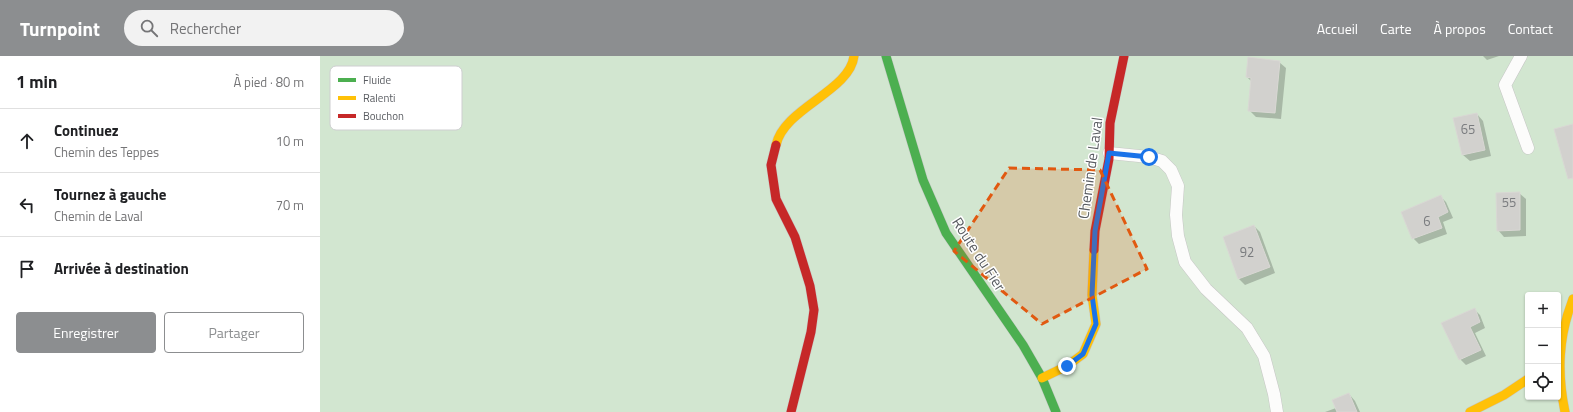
<!DOCTYPE html>
<html lang="fr">
<head>
<meta charset="utf-8">
<style>
  :root { --surface:#fff; --page:#f2f2f2; --text:#202124; --muted:#757577; --line:#e0e0e0; --accent:#8c8e90 }
  body { margin:0; font-family:"Titillium Web",sans-serif; background:var(--page); color:var(--text) }
  .controls { position:absolute; right:12px; bottom:12px; display:grid; overflow:hidden; border-radius:4px; box-shadow:0 1px 3px #0004 }
  .controls button { width:36px; height:36px; display:grid; place-items:center; padding:0; border:0; border-bottom:1px solid var(--line); background:var(--surface); color:var(--text); font:20px sans-serif }
  .stop { position:absolute; width:12px; height:12px; margin:-9px; border:3px solid #1a73e8; border-radius:50%; background:#fff }
  .stop.end { background:#1a73e8; border-color:#fff; box-shadow:0 1px 4px #0008 }
  .list { margin:0; padding:0; list-style:none }
  h2 { display:flex; justify-content:space-between; align-items:center; height:52px; margin:0; padding:0 16px; font-size:17px }
  h2 small { font-size:13px; font-weight:400; color:var(--muted) }
  .list li { display:grid; grid-template-columns:26px 1fr auto; gap:12px; align-items:center; box-sizing:border-box; height:64px; padding:0 16px; border-top:1px solid var(--line) }
  .list b { display:block; font-size:15px; white-space:nowrap }
  .list p { margin:0; font-size:13px; white-space:nowrap; color:var(--muted) }
  .list em { font-size:13px; font-style:normal; color:var(--muted) }
  .actions { display:flex; gap:8px; padding:12px 16px }
  .actions a { flex:1; padding:9px 0; border:1px solid var(--accent); border-radius:4px; text-align:center; font-size:14px; color:var(--accent) }
  .actions .main { background:var(--accent); color:#fff }
  .icon { flex:none; width:22px; height:22px; fill:none; stroke:currentColor; stroke-width:2; stroke-linecap:round; stroke-linejoin:round }
  .map { position:relative; flex:none; width:1253px; height:356px; overflow:hidden }
  header { display:flex; align-items:center; gap:24px; box-sizing:border-box; height:56px; padding:0 20px; background:var(--accent); color:#fff }
  header strong { font-size:19px }
  nav { display:flex; gap:22px; margin-inline-start:auto; font-size:14px }
  .search { width:280px; height:36px; background:var(--page); display:flex; align-items:center; gap:10px; box-sizing:border-box; padding:0 14px; border-radius:22px; color:var(--muted); font-size:15px }
  main { display:flex }
  aside { flex:1; background:var(--surface) }
  .map>svg:first-child { display:block }
</style>
</head>
<body>
<header>
<strong>Turnpoint</strong>
<div class="search"><svg class="icon" aria-label="search" viewBox="0 0 24 24"><circle cx="10" cy="10" r="6"/><path d="M15 15l6 6"/></svg>Rechercher</div>
<nav><a>Accueil</a><a>Carte</a><a>À propos</a><a>Contact</a></nav>
</header>
<main>
<aside>
<h2>1 min<small>À pied · 80 m</small></h2>
<ul class="list">
<li><svg class="icon" aria-label="ahead" viewBox="0 0 24 24"><path d="M12 20V5M6 11l6-6 6 6"/></svg><div><b>Continuez</b><p>Chemin des Teppes</p></div><em>10 m</em></li>
<li><svg class="icon" aria-label="left" viewBox="0 0 24 24"><path d="M17 20v-9H6M10 6l-5 5 5 5"/></svg><div><b>Tournez à gauche</b><p>Chemin de Laval</p></div><em>70 m</em></li>
<li><svg class="icon" aria-label="arrive" viewBox="0 0 24 24"><path d="M6 21V4h12l-3 4 3 4H6"/></svg><div><b>Arrivée à destination</b></div></li>
</ul>
<div class="actions"><a class="main">Enregistrer</a><a>Partager</a></div>
</aside>
<div class="map">
<svg width="1253" height="356" viewBox="0 0 1253 356">
  <rect width="100%" height="100%" fill="#eae9e4"/>
  <path fill="#d2e6d0" fill-rule="evenodd" d="M0 0H1253V356H0ZM1208 239H1238V341H1208Z"/>
  <g fill="#0003">
    <path d="M1163 0H1179L1167 4Z"/>
    <path d="M959 6 966 12 961 63 936 61 929 54 932 26 927 21Z"/>
    <path d="M1157 58 1163 65 1171 100 1150 105 1143 99Z"/>
    <path d="M1199 137 1206 143V180L1184 181 1178 174Z"/>
    <path d="M1121 141 1126 146 1133 162 1123 166 1127 178 1099 188 1093 182Z"/>
    <path d="M934 170 940 176 955 217 925 229 919 223 905 181Z"/>
    <path d="M1155 254 1160 259 1165 272 1155 277 1166 300 1146 309 1140 303Z"/>
    <path d="M1029 338 1035 345 1040 356H1005L1016 352Z"/>
  </g>
  <g fill="#d2d1ce" stroke="#d9d8d4">
    <path d="M928 1 960 5 955 57 928 55 931 22 926 21Z"/>
    <path d="M1157 57 1165 94 1142 99 1133 62Z"/>
    <path d="M1253 68V122L1248 123 1234 73Z"/>
    <path d="M1200 136V174L1177 175 1176 137Z"/>
    <path d="M1121 139 1128 156 1118 161 1122 172 1092 183 1081 156Z"/>
    <path d="M934 169 950 211 918 223 903 181Z"/>
    <path d="M1155 252 1160 266 1150 271 1161 294 1139 304 1121 267Z"/>
    <path d="M1029 337 1037 356H1017L1012 344Z"/>
  </g>
  <g fill="none" stroke-linecap="round" stroke-linejoin="round">
    <g stroke="#c6c6c5" stroke-width="13">
      <g id="lane">
        <path d="M1201 0 1185 29 1208 92"/>
        <path d="M789 97 829 101 842 105 851 114 858 130 856 159 858 180 865 206 886 233 927 272 944 300 954 338 957 356"/>
      </g>
    </g>
    <g stroke="#c7c7c6" stroke-width="10">
      <path id="fast" d="M566 0 603 124 626 177 703 289 722 322 736 356"/>
    </g>
    <g stroke="#c7c7c6" stroke-width="10">
      <g id="slow">
        <path d="M456 89C464 52 530 35 534 0"/>
        <path d="M722 322 747 310 763 298 776 268 772 239 774 194"/>
        <path d="M1150 356 1184 339 1208 323"/>
        <path d="M1245 356C1237 317 1238 281 1253 243"/>
      </g>
    </g>
    <g stroke="#c7c7c6" stroke-width="10">
      <g id="jam">
        <path d="M456 89 451 109 456 143 475 181 490 230 494 254 491 276 471 356"/>
        <path d="M774 194 775 175 789 103 790 67 804 0"/>
      </g>
    </g>
    <use href="#lane" stroke="#fcfcfb" stroke-width="12"/>
    <use href="#fast" stroke="#4caf50" stroke-width="9"/>
    <use href="#slow" stroke="#ffc107" stroke-width="9"/>
    <use href="#jam" stroke="#c62828" stroke-width="9"/>
  </g>
  <g fill="none" stroke-linecap="round" stroke-linejoin="round">
    <path stroke="#1a73e8" stroke-width="5" d="M747 310 763 298 776 268 772 239 775 175 789 97 829 101"/>
  </g>
  <path fill="#e15910" fill-opacity="0.2" stroke="#e15910" stroke-width="3" stroke-dasharray="8 5" stroke-linejoin="round" d="M689 112 780 114 827 213 722 268 634 195Z"/>
  <g text-anchor="middle" dominant-baseline="central" stroke-width="3" stroke-linejoin="round" paint-order="stroke">
    <g font-size="13" fill="#797b7e">
      <text x="1148" y="73">65</text>
      <text x="1189" y="146">55</text>
      <text x="1107" y="165">6</text>
      <text x="927" y="196">92</text>
    </g>
    <g font-size="15" fill="#5a5d62" stroke="#fff">
      <text transform="translate(770 112) rotate(-82)">Chemin de Laval</text>
      <text transform="translate(659 198) rotate(57)">Route du Fier</text>
    </g>
  </g>
  <rect x="10" y="10" width="132" height="64" rx="6" fill="#fff" stroke="#ceced0" stroke-width="1"/>
  <rect x="18" y="22" width="18" height="4" fill="#4caf50"/>
  <rect x="18" y="40" width="18" height="4" fill="#ffc107"/>
  <rect x="18" y="58" width="18" height="4" fill="#c62828"/>
  <g font-size="11" fill="#5a5d62">
    <text x="43" y="28">Fluide</text>
    <text x="43" y="46">Ralenti</text>
    <text x="43" y="64">Bouchon</text>
  </g>
</svg>
<div class="controls">
<button>+</button>
<button>−</button>
<button><svg class="icon" aria-label="locate" viewBox="0 0 24 24"><circle cx="12" cy="12" r="6"/><path d="M12 2v4M12 18v4M2 12h4M18 12h4"/></svg></button>
</div>
<div class="stop" style="left:829px;top:101px"></div>
<div class="stop end" style="left:747px;top:310px"></div>
</div>
</main>
</body>
</html>
